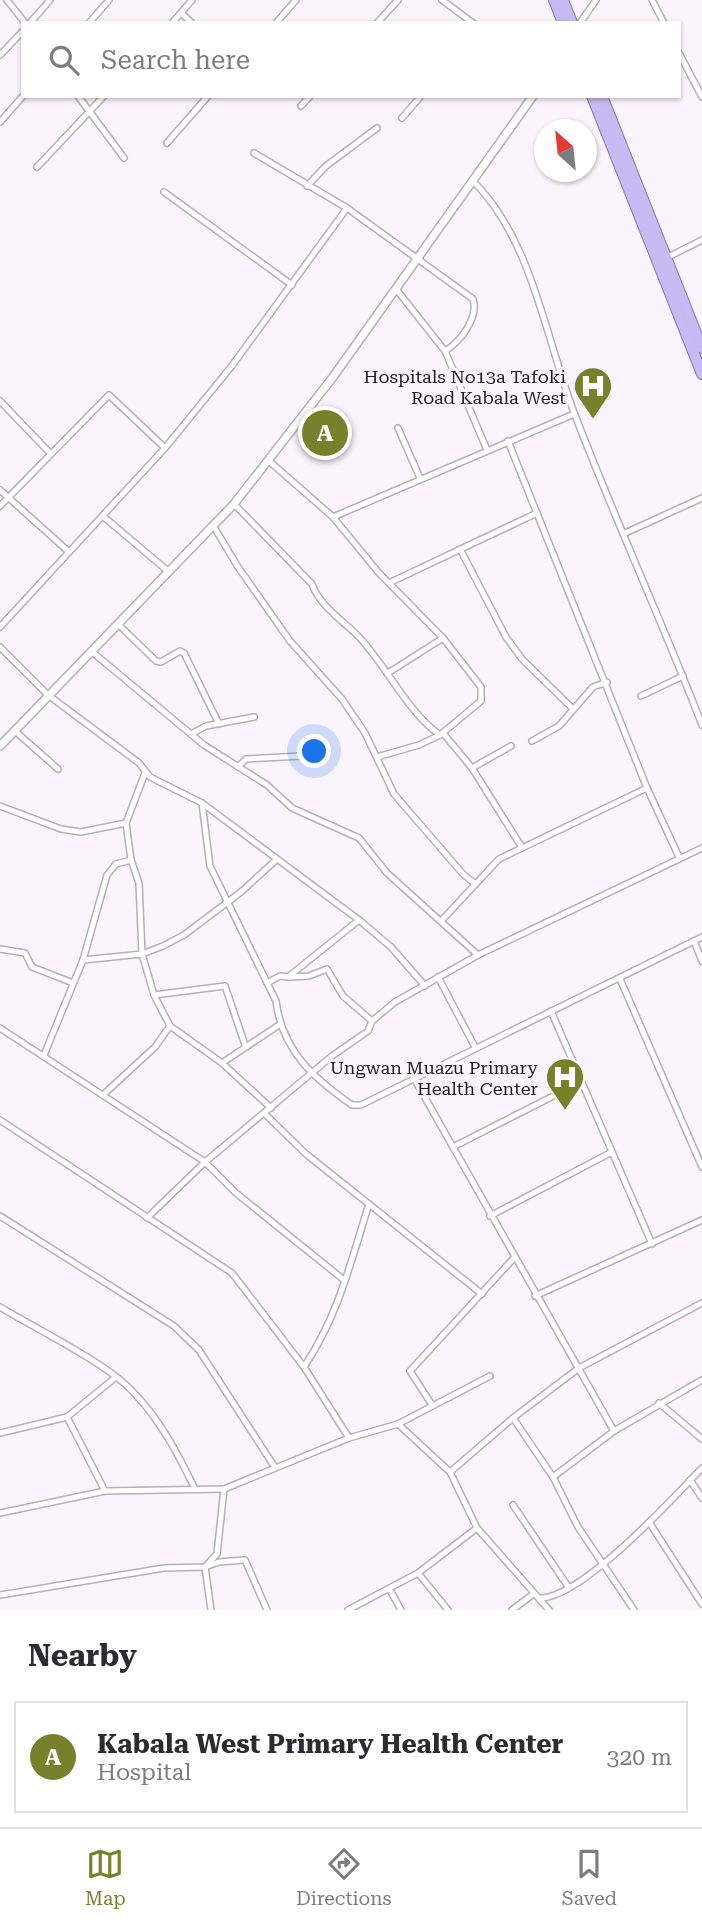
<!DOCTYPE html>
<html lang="en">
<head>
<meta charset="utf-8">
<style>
  :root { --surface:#fff; --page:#f7f7f7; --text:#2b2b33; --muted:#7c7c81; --line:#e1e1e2; --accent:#78802b }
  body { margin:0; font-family:"Roboto Serif",serif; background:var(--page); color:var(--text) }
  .compass { position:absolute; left:534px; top:119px; width:63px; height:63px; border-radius:50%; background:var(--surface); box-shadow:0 2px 5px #0004; rotate:333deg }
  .you { position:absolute; left:315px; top:752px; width:24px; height:24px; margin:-18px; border:5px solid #fff; border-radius:50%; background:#1a73e8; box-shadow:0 0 0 10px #1a73e833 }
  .badge { display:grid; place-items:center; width:46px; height:46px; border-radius:50%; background:var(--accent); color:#fff; font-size:23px; font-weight:700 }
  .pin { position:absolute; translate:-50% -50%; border:4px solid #fff; box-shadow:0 2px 7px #0006 }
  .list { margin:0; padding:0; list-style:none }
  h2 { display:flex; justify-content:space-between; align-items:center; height:91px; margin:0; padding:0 28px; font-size:30px }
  h2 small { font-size:23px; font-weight:400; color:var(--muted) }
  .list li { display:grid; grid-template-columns:46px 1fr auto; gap:21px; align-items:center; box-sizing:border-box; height:112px; margin:0 14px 14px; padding:0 14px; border:2px solid var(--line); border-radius:0px }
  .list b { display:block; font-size:26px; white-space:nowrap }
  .list p { margin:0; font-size:23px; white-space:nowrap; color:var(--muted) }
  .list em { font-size:23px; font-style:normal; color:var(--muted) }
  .icon { flex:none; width:38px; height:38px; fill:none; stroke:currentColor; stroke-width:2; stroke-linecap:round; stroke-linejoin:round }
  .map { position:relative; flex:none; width:702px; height:1610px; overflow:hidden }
  .search { position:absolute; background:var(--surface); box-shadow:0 2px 5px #0004; left:21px; right:21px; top:21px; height:77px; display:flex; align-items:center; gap:18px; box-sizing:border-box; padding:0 24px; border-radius:0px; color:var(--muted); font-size:26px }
  .sheet { height:217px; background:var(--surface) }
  nav { display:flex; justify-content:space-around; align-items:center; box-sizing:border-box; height:98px; border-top:2px solid var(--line); background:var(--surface); font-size:19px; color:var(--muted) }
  nav a { display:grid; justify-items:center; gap:4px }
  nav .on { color:var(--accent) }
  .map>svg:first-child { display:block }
</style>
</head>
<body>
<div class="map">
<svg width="702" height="1610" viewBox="0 0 702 1610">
  <rect width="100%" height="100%" fill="#fcf4fc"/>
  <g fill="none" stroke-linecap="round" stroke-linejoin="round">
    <g stroke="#b6afb6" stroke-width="8">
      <g id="minor">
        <path d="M7 0 25 23"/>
        <path d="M442 0 473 23"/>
        <path d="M652 0 664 23"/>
        <path d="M181 13 192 23"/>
        <path d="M30 23 50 0"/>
        <path d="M89 23 109 0"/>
        <path d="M172 23 192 0"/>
        <path d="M276 23 296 0"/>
        <path d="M377 23 398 0"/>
        <path d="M580 23 596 0"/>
        <path d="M679 53 702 97"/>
        <path d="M0 55 23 31"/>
        <path d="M78 96 124 158"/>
        <path d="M301 106 310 96"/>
        <path d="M402 118 421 96"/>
        <path d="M0 122 23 96"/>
        <path d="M167 143 208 96"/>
        <path d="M254 153 347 208 473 299C479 318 460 342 445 351"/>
        <path d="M37 167 104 96"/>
        <path d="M472 180C533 240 545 338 575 415 615 520 662 621 702 725"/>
        <path d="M307 186 326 166 377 128"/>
        <path d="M164 192 292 285"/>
        <path d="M666 258 702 240"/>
        <path d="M396 289 445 351 487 450"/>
        <path d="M0 401 50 453"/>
        <path d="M398 428 420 478"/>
        <path d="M508 441 647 788 679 857"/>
        <path d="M269 461 333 517 379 573 443 638 481 687V701L440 735 419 745 377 757"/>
        <path d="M0 490 69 552"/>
        <path d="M234 504 312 584C319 605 342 620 358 636 386 665 408 713 440 735"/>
        <path d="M0 506 109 395 165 448"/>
        <path d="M104 517 169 572"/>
        <path d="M333 517 574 414"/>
        <path d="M214 527 238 567 290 641 342 699 365 733 394 794 463 874 474 883"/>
        <path d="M623 534 702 498"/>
        <path d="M460 549 506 637 522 659 572 708"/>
        <path d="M389 583 537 513"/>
        <path d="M118 624 156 661 161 662 180 651 184 653 219 724"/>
        <path d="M0 627 165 448 231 367 347 208"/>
        <path d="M0 647 48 695 139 763 150 777 202 803 359 920 391 947 425 986"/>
        <path d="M91 651 204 745 267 785 292 808 359 838 387 873 478 955"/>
        <path d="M388 673 443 638"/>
        <path d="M641 696 683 676"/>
        <path d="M15 731 58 769"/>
        <path d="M443 733 472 768 521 846"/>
        <path d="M191 734 206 726 254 717"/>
        <path d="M532 741 559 726 593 687 607 682"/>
        <path d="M238 767 246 759 302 756"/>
        <path d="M472 768 511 746"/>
        <path d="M145 773 126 823 131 860 139 883 142 954 154 995 170 1026 222 1063 271 1108"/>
        <path d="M202 803 210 866 276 1001C282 1050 313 1078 352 1105H361L702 937"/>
        <path d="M0 806 61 829 81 832 126 823"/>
        <path d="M442 920 499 859 647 788"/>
        <path d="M694 941 702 961"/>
        <path d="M0 949 25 953 32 967 73 983"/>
        <path d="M83 960 142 954 163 946 184 935 241 892 276 860"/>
        <path d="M289 977 309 976 327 969 343 996 372 1021"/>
        <path d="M438 977 475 1047"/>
        <path d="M620 979 702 1167"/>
        <path d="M267 983 280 976 288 977 359 920"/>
        <path d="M154 995 225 986 245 1045"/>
        <path d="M551 1011 652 1244"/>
        <path d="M0 1028 205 1162 236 1193 344 1280"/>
        <path d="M44 1055 83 960 107 875 116 864 131 860"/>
        <path d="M222 1063 279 1025"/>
        <path d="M415 1080 614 1431"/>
        <path d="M104 1094 155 1047 170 1026"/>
        <path d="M264 1113 306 1154 482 1294"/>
        <path d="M0 1120 232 1273 304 1367 349 1438"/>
        <path d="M453 1147 581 1082"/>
        <path d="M0 1216 174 1326 199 1350 274 1466"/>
        <path d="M490 1216 610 1153"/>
        <path d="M147 1218 205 1162 332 1056 368 1031 372 1021 395 1002 478 955 702 848"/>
        <path d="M535 1296 702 1220"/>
        <path d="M0 1307C36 1329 109 1364 135 1394 161 1421 179 1456 195 1489"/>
        <path d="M304 1367C339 1314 350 1264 369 1204"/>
        <path d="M659 1403 702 1439"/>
        <path d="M432 1405 410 1371 514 1258"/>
        <path d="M67 1417 105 1491"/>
        <path d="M513 1418 553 1477 578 1527 634 1610"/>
        <path d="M398 1424 450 1472 477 1528 549 1610"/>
        <path d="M0 1433 67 1417 116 1377"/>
        <path d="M450 1472 513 1418 579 1368 702 1303"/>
        <path d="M553 1477 614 1431 702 1380"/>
        <path d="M690 1480 702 1498"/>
        <path d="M513 1505 569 1588"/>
        <path d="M0 1513 105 1491 224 1489 349 1438 398 1424 490 1376"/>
        <path d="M649 1522 702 1604"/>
        <path d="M418 1573 448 1610"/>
        <path d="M390 1590 401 1610"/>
        <path d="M0 1595 164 1568 205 1567 217 1554 224 1489"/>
        <path d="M541 1598C583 1597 672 1499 702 1468"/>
        <path d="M211 1610 205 1567 219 1562 245 1560 267 1610"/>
        <path d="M348 1610 418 1573 477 1528"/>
        <path d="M512 1610 532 1595"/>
      </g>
    </g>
    <g stroke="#b6afb6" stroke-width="10">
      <path id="tertiary" d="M0 746 234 504 333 377 533 96"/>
    </g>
    <g stroke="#8579a8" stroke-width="12">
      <g id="trunk">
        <path d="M554 0 563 23"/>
        <path d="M563 0 572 23"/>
        <path d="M592 96 702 374"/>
        <path d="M602 96 702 348"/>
      </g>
    </g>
    <use href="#minor" stroke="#fff" stroke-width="5"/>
    <use href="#tertiary" stroke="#fff" stroke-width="7"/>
    <use href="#trunk" stroke="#c8bbf3" stroke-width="10"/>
  </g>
  <defs>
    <g id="hospital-pin" transform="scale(2.0125)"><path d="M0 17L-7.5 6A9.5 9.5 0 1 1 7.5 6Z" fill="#78802b" stroke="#fcf4fc"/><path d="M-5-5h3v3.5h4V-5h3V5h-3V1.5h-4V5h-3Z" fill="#fff"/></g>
  </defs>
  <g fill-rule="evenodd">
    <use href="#hospital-pin" x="593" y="386"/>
    <use href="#hospital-pin" x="565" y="1077"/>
  </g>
  <g text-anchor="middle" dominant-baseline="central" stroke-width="6" stroke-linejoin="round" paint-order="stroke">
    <g font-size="18" fill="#211e21" stroke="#fcf4fc" text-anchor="end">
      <text x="566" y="376">Hospitals No13a Tafoki<tspan x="566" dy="21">Road Kabala West</tspan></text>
      <text x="538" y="1067">Ungwan Muazu Primary<tspan x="538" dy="21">Health Center</tspan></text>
    </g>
  </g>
</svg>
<svg class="compass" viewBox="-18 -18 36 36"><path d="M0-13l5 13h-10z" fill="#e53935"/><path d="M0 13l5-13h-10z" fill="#7c7c81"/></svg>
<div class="you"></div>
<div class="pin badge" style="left:325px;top:433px">A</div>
<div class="search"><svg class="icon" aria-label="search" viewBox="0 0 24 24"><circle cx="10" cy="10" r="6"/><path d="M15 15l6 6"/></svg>Search here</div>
</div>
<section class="sheet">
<h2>Nearby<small></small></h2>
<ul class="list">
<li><span class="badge">A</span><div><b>Kabala West Primary Health Center</b><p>Hospital</p></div><em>320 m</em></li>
</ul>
</section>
<nav>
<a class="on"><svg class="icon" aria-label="map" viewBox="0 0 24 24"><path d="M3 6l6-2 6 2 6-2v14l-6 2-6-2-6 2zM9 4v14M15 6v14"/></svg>Map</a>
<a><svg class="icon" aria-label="directions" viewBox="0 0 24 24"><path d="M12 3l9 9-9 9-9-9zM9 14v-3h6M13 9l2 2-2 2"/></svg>Directions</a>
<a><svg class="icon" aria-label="saved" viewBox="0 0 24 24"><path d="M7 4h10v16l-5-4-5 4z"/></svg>Saved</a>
</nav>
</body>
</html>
